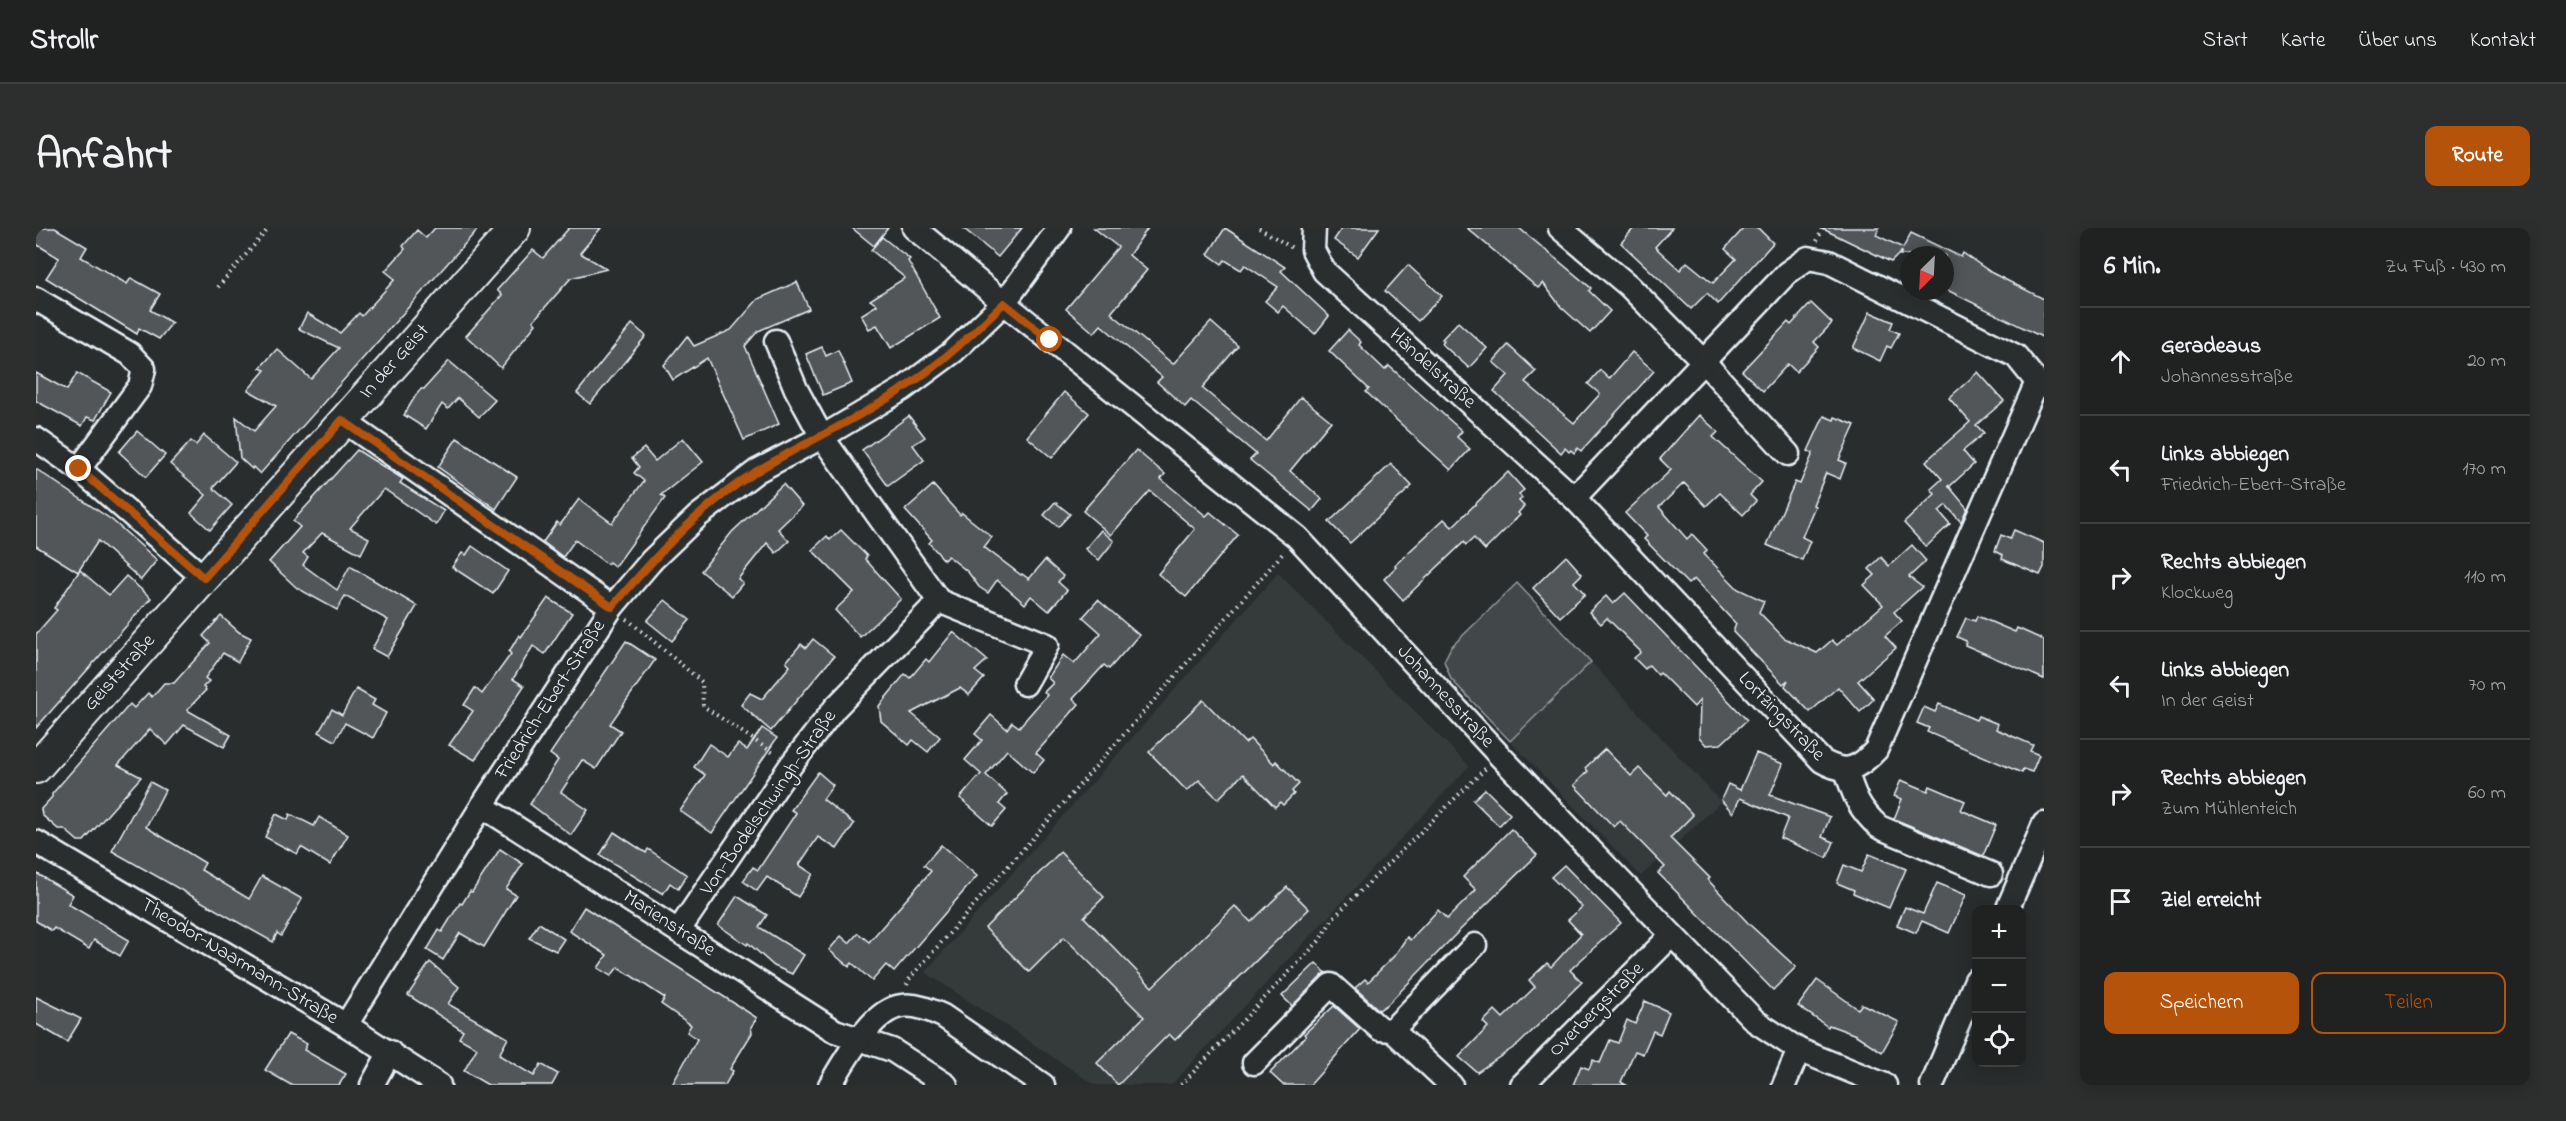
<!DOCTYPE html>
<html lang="de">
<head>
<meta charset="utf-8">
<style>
  :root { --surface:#202222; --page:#2d2f2f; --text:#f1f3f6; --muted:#a2a4a5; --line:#3d3f40; --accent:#b45309 }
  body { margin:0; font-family:"Indie Flower",sans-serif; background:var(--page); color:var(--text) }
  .controls { position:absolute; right:18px; bottom:18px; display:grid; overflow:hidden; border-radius:12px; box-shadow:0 3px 15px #0003 }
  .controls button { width:54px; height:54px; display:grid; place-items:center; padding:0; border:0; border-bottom:2px solid var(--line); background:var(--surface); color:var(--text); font:30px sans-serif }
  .compass { position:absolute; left:1864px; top:18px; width:54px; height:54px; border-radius:50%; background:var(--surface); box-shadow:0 3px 15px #0003; rotate:204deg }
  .stop { position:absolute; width:18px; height:18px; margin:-14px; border:4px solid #b45309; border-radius:50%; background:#fff }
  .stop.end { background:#b45309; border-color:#fff; box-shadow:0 2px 6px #0008 }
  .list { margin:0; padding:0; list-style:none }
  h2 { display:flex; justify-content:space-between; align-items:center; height:78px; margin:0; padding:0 24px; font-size:26px }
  h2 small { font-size:20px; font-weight:400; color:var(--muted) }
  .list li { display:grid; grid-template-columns:39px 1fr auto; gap:18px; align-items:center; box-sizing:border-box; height:108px; padding:0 24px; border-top:2px solid var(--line) }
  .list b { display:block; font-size:22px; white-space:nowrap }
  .list p { margin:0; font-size:20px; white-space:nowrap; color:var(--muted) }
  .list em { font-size:20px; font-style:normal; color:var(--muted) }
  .actions { display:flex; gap:12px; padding:18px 24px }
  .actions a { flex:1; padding:14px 0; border:2px solid var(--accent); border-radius:12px; text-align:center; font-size:21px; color:var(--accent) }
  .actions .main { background:var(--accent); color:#fff }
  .icon { flex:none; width:33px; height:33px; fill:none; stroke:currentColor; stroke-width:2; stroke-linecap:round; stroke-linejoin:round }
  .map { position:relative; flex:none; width:2008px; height:857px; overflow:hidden; border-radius:12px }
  header { display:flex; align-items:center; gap:36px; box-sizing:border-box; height:84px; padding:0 30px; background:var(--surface); border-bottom:2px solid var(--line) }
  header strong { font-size:28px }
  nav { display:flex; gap:33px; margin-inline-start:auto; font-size:21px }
  .intro { display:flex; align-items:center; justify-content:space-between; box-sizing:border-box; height:144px; padding:0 36px }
  h1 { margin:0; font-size:42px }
  .button { padding:15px 27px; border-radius:12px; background:var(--accent); color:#fff; font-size:21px; font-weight:700 }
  main { display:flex; gap:36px; padding:0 36px }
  aside { flex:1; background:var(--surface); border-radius:12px; box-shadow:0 3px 15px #0003 }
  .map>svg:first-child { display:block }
</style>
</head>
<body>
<header>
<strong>Strollr</strong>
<nav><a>Start</a><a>Karte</a><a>Über uns</a><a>Kontakt</a></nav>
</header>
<div class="intro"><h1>Anfahrt</h1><a class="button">Route</a></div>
<main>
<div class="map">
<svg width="2008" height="857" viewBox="0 0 2008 857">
  <rect width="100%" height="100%" fill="#2a2d2e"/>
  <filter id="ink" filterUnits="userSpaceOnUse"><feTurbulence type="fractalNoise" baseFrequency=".0167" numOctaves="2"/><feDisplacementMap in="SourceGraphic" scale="12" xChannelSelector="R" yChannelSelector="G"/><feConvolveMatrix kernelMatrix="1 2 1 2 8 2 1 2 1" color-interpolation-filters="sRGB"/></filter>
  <g filter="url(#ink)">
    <g fill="#363a3b">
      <path d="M1242 345 1433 538 1135 857H1059L889 744Z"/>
      <path d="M1555 434 1685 574 1605 648 1474 513Z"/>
    </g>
    <path fill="#424648" stroke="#959ca0" stroke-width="1.5" d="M1481 355 1555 434 1474 513 1415 451 1408 433 1415 419Z"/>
    <g fill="#535759" stroke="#e8f1f8" stroke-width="1.5">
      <path d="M0 0H19L51 19 45 29 91 56 95 50 124 66 114 82 136 95 123 111 103 100 101 106 10 50 23 30 0 16Z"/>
      <path d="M399 0H443L224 246 217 239 216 241 204 230 200 189 218 203 240 178 212 162 229 142 224 140 241 121 275 151 303 120 263 101 271 85 304 105 323 85 326 88 359 51 349 43 369 21 367 18 381 2 390 10Z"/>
      <path d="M533 0H565L544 25 571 41 535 50 497 93 500 96 465 140 430 108 466 67 461 62 497 22 507 30Z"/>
      <path d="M816 0H852L838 18Z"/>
      <path d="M927 0H986L962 29Z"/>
      <path d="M1058 0H1112L1093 27 1111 42 1075 85 1137 136 1175 94 1202 118 1166 160 1230 213 1265 169 1295 193 1254 243 1286 271 1276 283 1214 232 1220 226 1155 172 1149 179 1121 154 1126 149 1065 97 1058 105 1030 81 1082 19Z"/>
      <path d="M1189 0 1249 39 1245 43 1293 88 1279 106 1247 78 1242 84 1229 73 1242 59 1209 37 1205 42 1189 32 1186 36 1172 26Z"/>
      <path d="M1306 0H1343L1322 29 1298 12Z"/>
      <path d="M1431 0H1483L1555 60 1553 63 1574 83 1554 105 1525 79 1507 55 1502 60Z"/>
      <path d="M1598 0H1636L1619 19 1644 42 1651 34 1677 55 1700 31 1689 21 1708 0H1722L1737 15 1682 76 1671 65 1655 81 1585 15Z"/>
      <path d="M1785 0H1843L1840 7 1867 20 1875 5 1925 29 1927 25 1956 45 2008 71V110L1909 61V27H1864L1866 23 1855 34Z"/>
      <path d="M846 9 874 31 872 33 904 90 855 120 841 97 833 101 825 87 841 77 834 72 869 50 835 22Z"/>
      <path d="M1372 37 1406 68 1382 93 1349 63Z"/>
      <path d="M761 54 773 81 722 103 709 118 743 196 708 212 671 130 637 152 628 137 651 108 658 118 695 102 722 71Z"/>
      <path d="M1775 75 1796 95 1778 114 1783 119 1760 144 1752 136 1727 163 1706 143 1752 94 1755 97Z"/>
      <path d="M1834 84 1857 94 1854 101 1863 105 1855 120 1851 118 1844 133 1817 120Z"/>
      <path d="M1422 94 1451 120 1433 140 1406 116 1408 113 1406 111Z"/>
      <path d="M596 96 610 108 554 176 541 165Z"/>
      <path d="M1312 102 1325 114 1323 117 1349 142 1353 138 1426 203 1421 209 1434 221 1415 242 1330 164 1333 161 1293 123Z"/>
      <path d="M1472 117 1500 143 1489 154 1538 195 1564 166 1552 156 1564 142 1573 151 1596 124 1618 143 1545 223 1542 220 1538 225 1535 222 1533 224 1529 220 1525 225 1458 163 1472 147 1457 134Z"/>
      <path d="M786 119 790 128 802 122 816 155 787 167 770 126Z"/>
      <path d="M413 133 459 172 443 189 422 170 412 181 406 176 390 201 368 187 380 167 385 161H388Z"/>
      <path d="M1942 144 1968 173 1940 197 1948 205 1927 223 1938 236 1913 259 1912 257 1931 280 1925 294 1910 277 1903 283 1914 296 1890 319 1868 295 1899 266 1895 261 1906 251 1890 233 1934 194 1913 170Z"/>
      <path d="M0 145 31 162 41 145 75 164 59 192 51 189 46 198 0 173Z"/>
      <path d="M1028 164 1053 185 1016 230 991 209Z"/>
      <path d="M1663 187 1682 204 1677 209 1726 254 1714 267 1720 273 1707 287 1684 265 1670 278 1648 255 1623 279 1651 311 1656 306 1671 322 1668 326 1702 361 1728 373 1723 384 1748 410 1781 425 1796 412 1801 417 1847 377 1828 357 1839 347 1833 341 1845 329 1853 338 1876 317 1890 333 1873 349 1886 359 1858 384 1866 393 1849 408 1860 420 1822 453 1838 471 1824 484 1802 459 1774 484 1749 458 1752 452 1747 456 1697 404 1700 396 1658 351 1652 356 1608 311 1611 308 1589 285 1635 242 1624 231Z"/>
      <path d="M873 188 889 209 877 217 888 232 852 258 826 222Z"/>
      <path d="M1788 188 1798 192 1799 189 1819 197 1803 232 1810 235 1804 251 1790 245 1777 277 1779 278 1766 309 1774 313 1766 332 1731 317 1759 254 1764 256 1777 225 1772 223Z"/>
      <path d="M101 203 129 227 110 249 83 224Z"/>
      <path d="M168 207 200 234 177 260 196 277 174 302 155 285 170 267 134 236 155 213 160 217Z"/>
      <path d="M421 210 481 249 460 281 402 239Z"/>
      <path d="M647 210 667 234 625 267 629 270 579 339 573 334 571 336 539 312 527 329 507 314 521 294 524 297 543 271 576 295 608 253 598 245 603 239 596 230 608 220 619 233Z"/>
      <path d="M321 222 367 251 364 255 408 283 400 297 348 261 314 300 333 310 325 326 286 305 267 325 272 329 267 337 301 362 314 338 381 378 351 429 336 421 352 392 309 368 301 382 261 360 233 334 264 299 257 293Z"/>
      <path d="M1100 222 1129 246 1125 251 1170 288 1174 284 1202 307 1150 369 1122 346 1159 301 1114 263 1075 307 1047 283Z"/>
      <path d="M1355 236 1376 258 1314 315 1293 294Z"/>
      <path d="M0 241 76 292 121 332 105 352 62 313 42 344 0 318Z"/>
      <path d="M1472 244 1488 262 1483 266 1486 270 1483 273 1488 278 1482 285 1484 287 1449 322 1438 310 1430 317 1428 314 1367 372 1348 351 1360 339 1359 337 1408 291 1416 299Z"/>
      <path d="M747 256 766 278 742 301 753 313 740 325 731 315 702 351 707 355 696 368 665 343 696 304Z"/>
      <path d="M897 257 924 287 926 285 956 309 948 319 985 347 986 346 993 351 1009 332 1027 348 1022 354 1031 362 1013 383 995 368 989 376 961 352 952 365 943 359 932 344 912 328 908 332 901 324 893 315 896 312 869 282Z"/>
      <path d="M1019 274 1034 286 1022 299 1008 287Z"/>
      <path d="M805 302 831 328 829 331 865 371 824 409 799 382 818 364 776 322 791 308 794 312Z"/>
      <path d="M1065 302 1078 313 1063 332 1049 321Z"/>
      <path d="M1978 302 2008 315V339L2004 347 1966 331 1967 327 1959 323 1965 307 1974 311Z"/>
      <path d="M436 318 472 343 457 366 416 339 426 325 430 327Z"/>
      <path d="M1530 328 1546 346 1538 354 1549 366 1524 389 1497 360Z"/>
      <path d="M44 342 73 367 90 348 115 370 0 500V406L21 382 18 380Z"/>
      <path d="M1589 365 1711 492 1685 516 1670 517 1663 509 1664 472 1658 479 1624 445 1622 447 1613 437 1609 441 1598 430 1605 424 1571 390 1565 396 1553 384 1570 368 1577 376Z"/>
      <path d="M512 370 536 385 509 426 497 418 477 451 488 458 439 532 413 517 437 483 428 477 439 460 446 466 475 426 473 424 483 407 485 409Z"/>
      <path d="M629 372 654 392 636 413 611 393Z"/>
      <path d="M1062 372 1103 407 1073 441 1068 437 1037 471 1043 476 1000 525 1008 532 997 545 971 522 950 547 971 566 963 576 970 582 956 598 924 570 945 546 929 532 946 512 939 506 955 487 971 501 976 494 983 499 1011 467 1008 464 1017 455 1012 450 1027 427 1038 436 1065 405 1047 389Z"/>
      <path d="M185 388 203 404 215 410 202 434 187 425 169 450 173 453 167 459 170 462 151 482 195 507 188 519 148 497 131 517 114 501 82 537 105 549 48 613H42L28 601H22L6 587 5 581 16 569V566L94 476 98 480 112 465 116 469 128 455H138L174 415 167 408Z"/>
      <path d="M1941 388 1979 404 1981 400 2008 412V451L1929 417 1930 413 1921 409 1930 390 1939 393Z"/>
      <path d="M917 404 951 432 939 443 948 450 933 467 924 460 875 485 904 509 892 524 877 512 873 517 845 493 843 478 869 446 874 450 890 431 893 434Z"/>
      <path d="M777 411 798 428 735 503 705 477 714 465 726 471 754 438 750 434 765 416 770 420Z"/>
      <path d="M590 413 619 432 574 496 585 503 560 541 546 532 525 564 552 582 535 607 494 576 522 532 514 526Z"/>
      <path d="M320 461 339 472 336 477 350 485 337 510 309 495 299 513 283 504 296 481 306 487Z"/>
      <path d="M1167 472 1209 515 1214 511 1238 536 1240 533 1263 556 1256 563 1258 566 1247 577 1244 574 1239 579 1207 546 1182 571 1163 552 1151 563 1113 524Z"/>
      <path d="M1903 476 1940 492 1942 488 1962 496 1960 501 1997 517 1994 523 2003 527 1996 544 1987 541 1986 545 1891 504 1893 500 1881 495 1888 479 1899 484Z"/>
      <path d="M726 500 741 510 676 605 644 583 669 547 658 539 673 516 692 529 702 516 711 522Z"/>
      <path d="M1569 521 1595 548 1603 540 1631 567 1634 563 1657 587 1634 610 1674 650 1672 652 1714 697 1760 739 1737 762 1622 645 1629 639 1584 593 1578 599 1538 557 1552 543 1549 540Z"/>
      <path d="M1720 525 1747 536 1734 567 1794 589 1786 609 1798 614 1791 630 1744 610 1752 590 1704 570 1697 585 1685 572 1692 556 1704 562Z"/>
      <path d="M782 544 797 557 787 571 818 596 801 621 782 609 763 637 777 646 762 669 731 649 721 663 707 653 717 639 722 642 760 585 755 582Z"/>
      <path d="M1865 552 1892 563 1894 558 1929 573 1925 582 1960 597 1947 628 1858 591 1866 571 1858 568Z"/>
      <path d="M114 554 129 562 110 599 169 635 165 642 213 671 226 648 266 671 245 708 241 705 237 714 76 623Z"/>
      <path d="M1449 561 1474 586 1463 598 1437 572Z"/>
      <path d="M240 586 252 592 254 586 278 598 283 589 312 607 294 637 265 619 261 626 229 609Z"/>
      <path d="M1475 601 1501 627 1423 703 1352 776 1343 782 1319 760 1329 751 1332 754 1359 727 1371 709 1374 712 1402 682 1411 691 1440 662 1427 649Z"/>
      <path d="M578 604 610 625 612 621 651 647 642 661 634 655 627 666 564 627Z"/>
      <path d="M905 617 941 648 858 744 850 737 836 753 816 735 813 739 793 722 805 708 813 715 822 705 833 714 895 643 888 637Z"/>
      <path d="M464 621 487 636 470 661 480 667 448 719 424 705 407 732 391 722 403 702 406 704 424 675 426 676 434 663 436 664Z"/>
      <path d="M1024 624 1068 669 1048 689 1116 759 1199 678 1215 694 1251 659 1273 681 1139 812 1133 806 1082 857 1061 835 1108 789 1028 709 993 744 949 700Z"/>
      <path d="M1833 626 1870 641 1853 680 1817 665 1818 662 1801 655 1808 637 1825 644Z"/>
      <path d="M1528 637 1585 695 1534 742 1546 754 1483 816 1441 844 1423 829 1452 799 1447 794 1459 782 1467 790 1499 759 1493 752 1511 735 1515 739 1545 706 1532 692 1546 679 1515 649Z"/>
      <path d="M0 645 37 667 32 676 93 712 84 728 58 712 53 721 18 700 16 703 0 693Z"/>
      <path d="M1901 655 1930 667 1913 705 1886 693 1880 705 1861 697 1869 679 1887 686Z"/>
      <path d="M701 668 731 687 723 699 768 727 756 746 738 738 712 715 711 717 682 697Z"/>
      <path d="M548 679 721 790 715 799 716 805 694 841 697 843 689 857H636L661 811 651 804 655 797 625 776 629 770 582 739 575 748 562 740 571 727 533 703Z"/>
      <path d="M503 695 528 711 520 723 493 710Z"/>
      <path d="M394 734 423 759 412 776 472 810 463 827 498 848 505 836 522 846 516 857H452L428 843 441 820 423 810 427 803 372 767Z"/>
      <path d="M1280 735 1290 745 1256 778 1246 768Z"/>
      <path d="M1781 752 1822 781 1826 776 1863 794 1846 824 1820 807 1793 797 1792 799 1762 778Z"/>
      <path d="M0 769 45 791 31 814 0 796Z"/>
      <path d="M1609 773 1633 784 1624 806 1617 803 1607 826 1599 823 1585 854 1590 857H1537L1545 838 1553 841 1557 832 1564 835 1574 812 1582 815 1591 792 1599 796Z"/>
      <path d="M1298 778 1324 801 1274 857H1247L1234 845 1270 808 1268 806Z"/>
      <path d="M252 806 271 816 268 822 310 846 303 857H255L229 842Z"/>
    </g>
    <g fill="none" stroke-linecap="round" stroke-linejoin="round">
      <g stroke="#e8f1f8" stroke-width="27">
        <g id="minor">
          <path d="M878 0 968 75 1261 309 1463 527 1719 793 1763 822 1849 857"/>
          <path d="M1278 0 1277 22 1288 43 1538 270 1786 533C1810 547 1822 541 1840 522L2001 154"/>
          <path d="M1524 0 1593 58 1668 134 1752 226"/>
          <path d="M0 71 94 126 108 141 104 158 43 241"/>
          <path d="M740 113 760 161 786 209 903 373 1011 417 989 456"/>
          <path d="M306 192 576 379"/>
          <path d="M0 211 43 241 168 350"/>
          <path d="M1538 270 1751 45 1772 30 1793 34 1980 128 2001 154"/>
          <path d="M1810 542C1818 568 1823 581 1843 599L1955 646"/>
          <path d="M446 578 799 803 856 822 910 857"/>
          <path d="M0 614 310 797 403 857"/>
          <path d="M1971 682 2008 596"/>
          <path d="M643 702 755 537 799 480 903 373"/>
          <path d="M310 797 446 578 576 379 616 332 662 288 721 243 786 209 867 161 917 124 968 75 1023 0"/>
          <path d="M1218 835 1295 757 1344 801 1356 802"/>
          <path d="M336 857 354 824"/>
          <path d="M794 857C808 834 836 781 866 778 880 776 894 782 907 788L1007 857"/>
          <path d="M1415 857 1356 802 1439 717"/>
          <path d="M1486 857 1636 707"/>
          <path d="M1748 857 1763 822"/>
          <path d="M1896 857 1940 752"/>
        </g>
      </g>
      <g stroke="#e8f1f8" stroke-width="34">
        <path id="major" d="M0 540 479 0"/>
      </g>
      <g stroke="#e8f1f8" stroke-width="4" stroke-dasharray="1.5 4.5" stroke-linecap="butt">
        <path d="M1223 0 1258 21"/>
        <path d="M1781 13 1787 0"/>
        <path d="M182 59 233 0"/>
        <path d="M591 391 666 454 667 478 739 526"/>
        <path d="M871 757 874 750 1248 324"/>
        <path d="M1145 857 1283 713 1298 689 1450 540"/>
      </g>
      <use href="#minor" stroke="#2a2d2e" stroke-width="22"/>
      <use href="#major" stroke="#2a2d2e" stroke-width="30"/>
    </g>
  </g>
  <g fill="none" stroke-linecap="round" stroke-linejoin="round" filter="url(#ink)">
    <path stroke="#b45309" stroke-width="8" d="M43 241 168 350 306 192 576 379C619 329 664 278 721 243 769 214 821 192 868 160 905 136 936 106 968 75L1014 112"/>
  </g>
  <g text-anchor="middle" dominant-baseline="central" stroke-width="4.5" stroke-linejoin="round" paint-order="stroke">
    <g font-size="20" fill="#e8f1f8" stroke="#2a2d2e">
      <text transform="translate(359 134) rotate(-48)">In der Geist</text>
      <text transform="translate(1396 141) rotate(42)">Händelstraße</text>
      <text transform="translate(84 445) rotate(-48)">Geiststraße</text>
      <text transform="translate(1409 469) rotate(47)">Johannesstraße</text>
      <text transform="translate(515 472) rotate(-57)">Friedrich-Ebert-Straße</text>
      <text transform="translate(1745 489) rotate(46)">Lortzingstraße</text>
      <text transform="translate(733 575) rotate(-55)">Von-Bodelschwingh-Straße</text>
      <text transform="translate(633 696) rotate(33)">Marienstraße</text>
      <text transform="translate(203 734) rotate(31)">Theodor-Naarmann-Straße</text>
      <text transform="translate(1561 782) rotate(-45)">Overbergstraße</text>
    </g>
  </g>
</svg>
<div class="controls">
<button>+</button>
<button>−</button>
<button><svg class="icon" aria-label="locate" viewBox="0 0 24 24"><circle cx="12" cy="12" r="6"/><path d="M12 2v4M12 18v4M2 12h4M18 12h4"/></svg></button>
</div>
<svg class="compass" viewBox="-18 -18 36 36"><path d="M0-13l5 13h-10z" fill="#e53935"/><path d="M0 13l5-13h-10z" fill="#a2a4a5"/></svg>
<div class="stop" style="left:1014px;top:112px"></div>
<div class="stop end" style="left:43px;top:241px"></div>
</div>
<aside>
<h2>6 Min.<small>Zu Fuß · 430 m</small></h2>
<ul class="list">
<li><svg class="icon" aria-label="ahead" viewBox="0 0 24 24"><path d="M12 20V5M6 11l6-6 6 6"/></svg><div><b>Geradeaus</b><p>Johannesstraße</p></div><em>20 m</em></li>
<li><svg class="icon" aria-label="left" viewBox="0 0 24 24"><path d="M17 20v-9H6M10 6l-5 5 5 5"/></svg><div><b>Links abbiegen</b><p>Friedrich-Ebert-Straße</p></div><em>170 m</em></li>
<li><svg class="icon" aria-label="right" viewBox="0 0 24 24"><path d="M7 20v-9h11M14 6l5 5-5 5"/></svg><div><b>Rechts abbiegen</b><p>Klockweg</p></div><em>110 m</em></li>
<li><svg class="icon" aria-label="left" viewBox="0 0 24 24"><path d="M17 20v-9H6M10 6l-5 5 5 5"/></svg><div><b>Links abbiegen</b><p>In der Geist</p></div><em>70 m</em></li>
<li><svg class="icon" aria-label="right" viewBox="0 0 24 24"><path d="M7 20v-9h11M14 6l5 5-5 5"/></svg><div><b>Rechts abbiegen</b><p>Zum Mühlenteich</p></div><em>60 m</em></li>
<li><svg class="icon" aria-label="arrive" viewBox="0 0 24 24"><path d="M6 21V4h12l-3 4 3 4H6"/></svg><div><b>Ziel erreicht</b></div></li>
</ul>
<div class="actions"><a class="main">Speichern</a><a>Teilen</a></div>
</aside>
</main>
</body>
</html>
